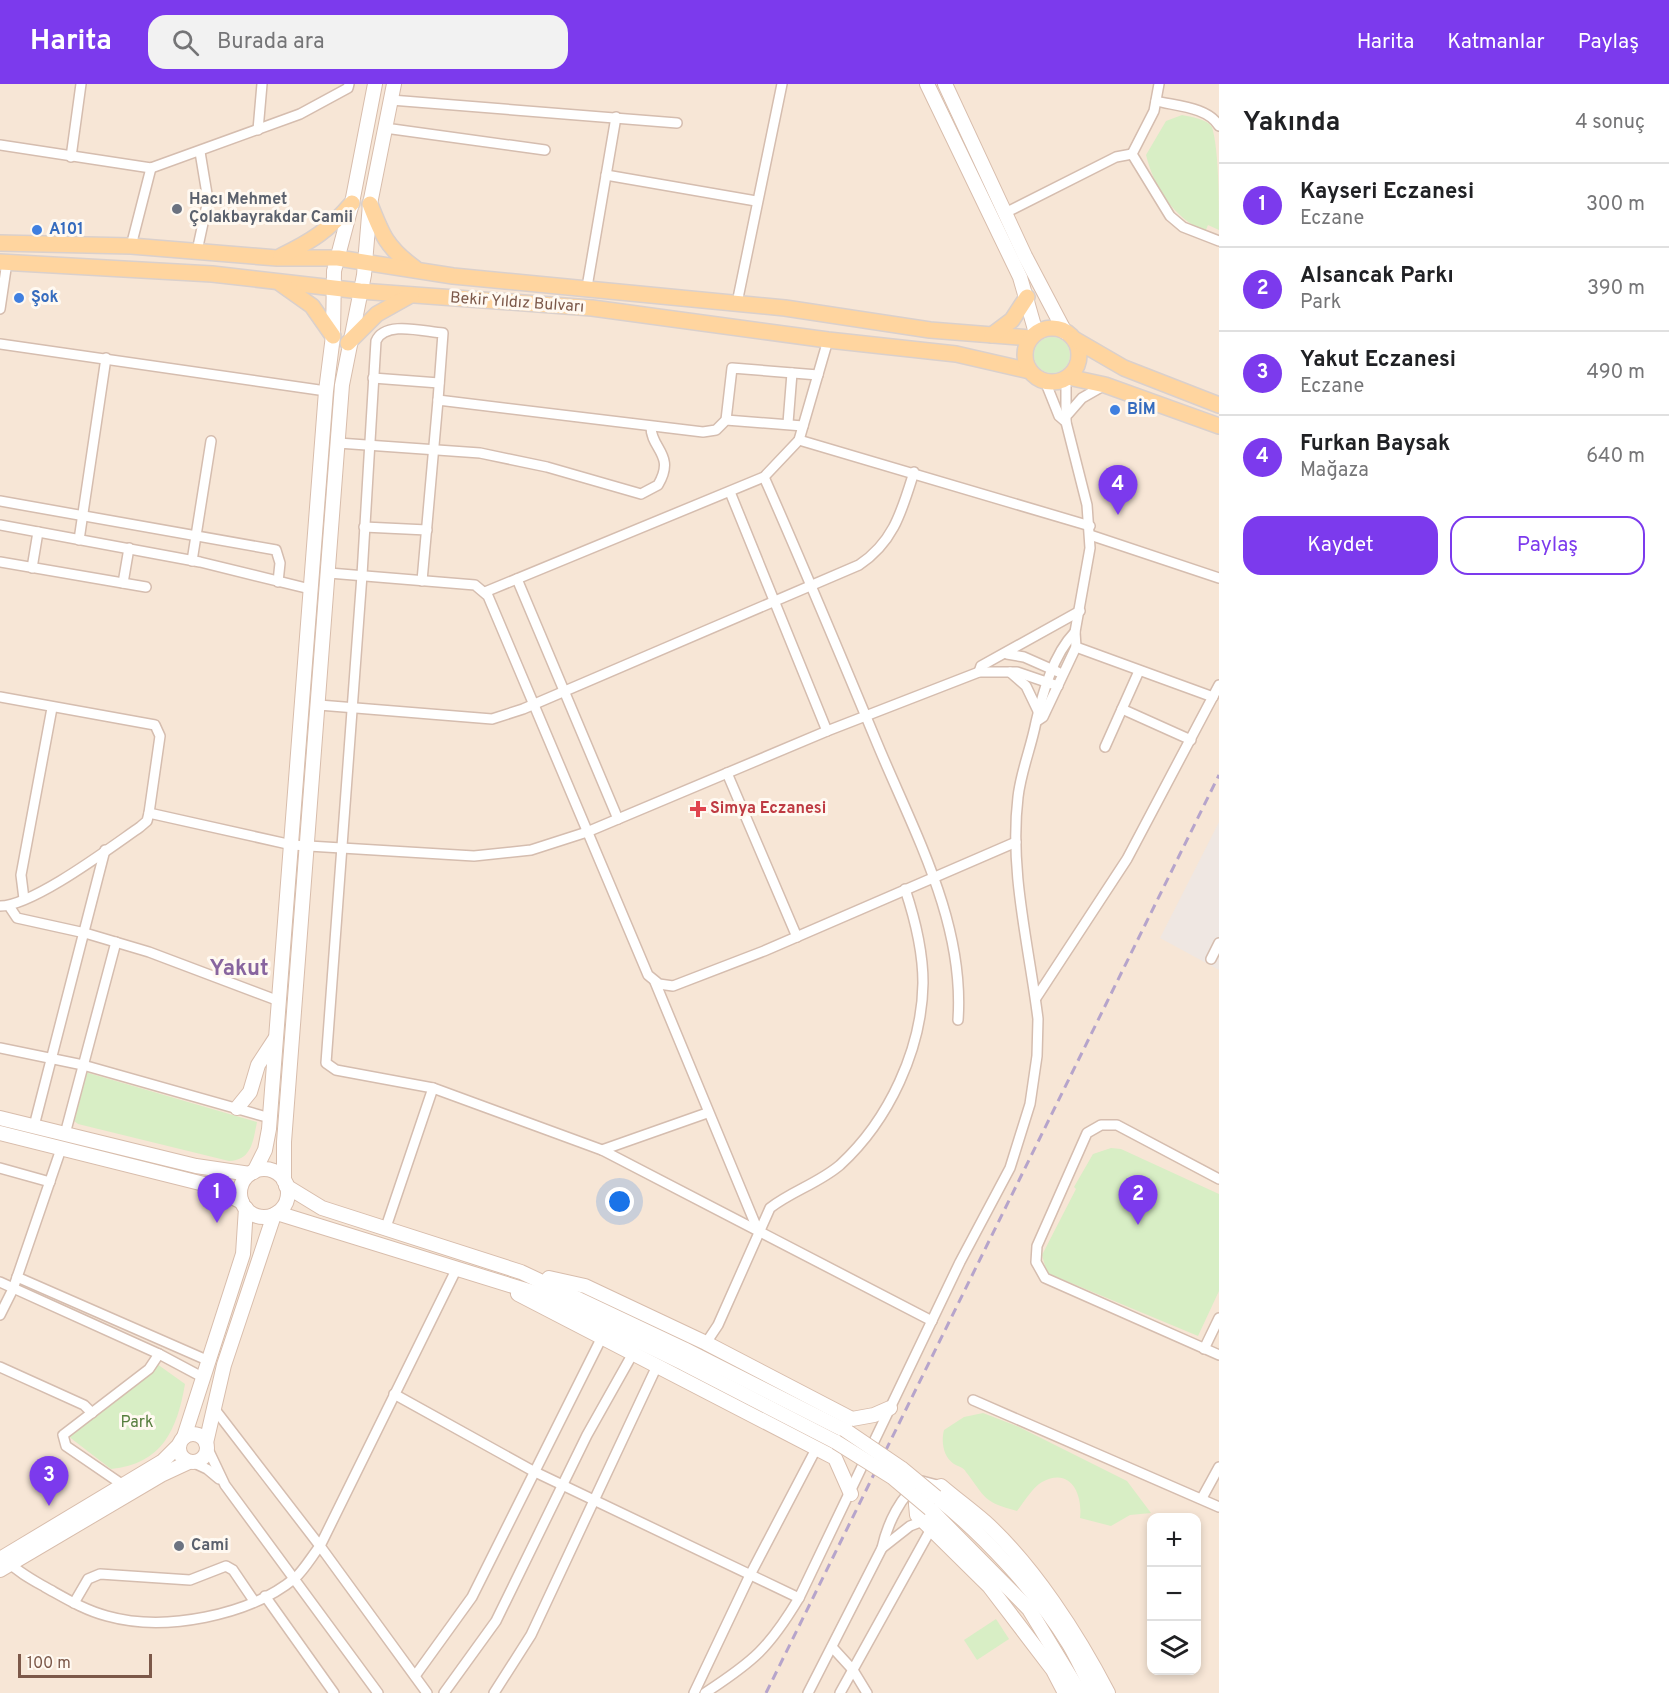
<!DOCTYPE html>
<html lang="tr">
<head>
<meta charset="utf-8">
<style>
  :root { --surface:#fff; --page:#f2f2f2; --text:#202124; --muted:#757577; --line:#e0e0e0; --accent:#7c3aed }
  body { margin:0; font-family:Overpass,sans-serif; background:var(--page); color:var(--text) }
  .controls { position:absolute; right:18px; bottom:18px; display:grid; overflow:hidden; border-radius:12px; box-shadow:0 3px 9px #0003 }
  .controls button { width:54px; height:54px; display:grid; place-items:center; padding:0; border:0; border-bottom:2px solid var(--line); background:var(--surface); color:var(--text); font:30px sans-serif }
  .scale { position:absolute; left:18px; bottom:15px; width:134px; box-sizing:border-box; padding-left:6px; border:3px solid #7c5849; border-top:0; font-size:16px; line-height:21px; white-space:nowrap; color:#7c5849; -webkit-text-stroke:4px #fff9f1; paint-order:stroke }
  .you { position:absolute; left:620px; top:1118px; width:21px; height:21px; margin:-15px; border:4px solid #fff; border-radius:50%; background:#1a73e8; box-shadow:0 0 0 9px #1a73e833 }
  .badge { display:grid; place-items:center; width:39px; height:39px; border-radius:50%; background:var(--accent); color:#fff; font-size:20px; font-weight:700 }
  .pin { position:absolute; translate:-50% -50px; filter:drop-shadow(0 2px 3px #0008) }
  .pin::after { content:''; position:absolute; top:32px; width:21px; height:18px; background:inherit; clip-path:polygon(0 0,100% 0,50% 100%) }
  .list { margin:0; padding:0; list-style:none }
  h2 { display:flex; justify-content:space-between; align-items:center; height:78px; margin:0; padding:0 24px; font-size:26px }
  h2 small { font-size:20px; font-weight:400; color:var(--muted) }
  .list li { display:grid; grid-template-columns:39px 1fr auto; gap:18px; align-items:center; box-sizing:border-box; height:84px; padding:0 24px; border-top:2px solid var(--line) }
  .list b { display:block; font-size:22px; white-space:nowrap }
  .list p { margin:0; font-size:20px; white-space:nowrap; color:var(--muted) }
  .list em { font-size:20px; font-style:normal; color:var(--muted) }
  .actions { display:flex; gap:12px; padding:18px 24px }
  .actions a { flex:1; padding:14px 0; border:2px solid var(--accent); border-radius:18px; text-align:center; font-size:21px; color:var(--accent) }
  .actions .main { background:var(--accent); color:#fff }
  .icon { flex:none; width:33px; height:33px; fill:none; stroke:currentColor; stroke-width:2; stroke-linecap:round; stroke-linejoin:round }
  .map { position:relative; flex:none; width:1219px; height:1609px; overflow:hidden }
  header { display:flex; align-items:center; gap:36px; box-sizing:border-box; height:84px; padding:0 30px; background:var(--accent); color:#fff }
  header strong { font-size:28px }
  nav { display:flex; gap:33px; margin-inline-start:auto; font-size:21px }
  .search { width:420px; height:54px; background:var(--page); display:flex; align-items:center; gap:15px; box-sizing:border-box; padding:0 21px; border-radius:18px; color:var(--muted); font-size:22px }
  main { display:flex }
  aside { flex:1; background:var(--surface) }
  .map>svg:first-child { display:block }
</style>
</head>
<body>
<header>
<strong>Harita</strong>
<div class="search"><svg class="icon" aria-label="search" viewBox="0 0 24 24"><circle cx="10" cy="10" r="6"/><path d="M15 15l6 6"/></svg>Burada ara</div>
<nav><a>Harita</a><a>Katmanlar</a><a>Paylaş</a></nav>
</header>
<main>
<div class="map">
<svg width="1219" height="1609" viewBox="0 0 1219 1609">
  <rect width="100%" height="100%" fill="#fef4e9"/>
  <path fill="#f7e6d6" fill-rule="evenodd" d="M0 0H1219V1609H0ZM1152 1434H1196V1586H1152Z"/>
  <path fill="#efe7e2" d="M1219 738V886L1160 854Z"/>
  <g fill="#d8eec5">
    <path d="M1182 31C1191 33 1207 35 1212 43 1219 66 1219 119 1219 146L1208 141 1205 148C1173 132 1155 106 1146 71L1166 37Z"/>
    <circle cx="1052" cy="271" r="18"/>
    <path d="M85 988 257 1038C253 1057 252 1076 229 1077L78 1040 73 1036Z"/>
    <path d="M1111 1064 1121 1065 1219 1110V1207L1198 1252 1047 1189 1042 1171 1076 1105 1074 1103 1093 1070Z"/>
    <path d="M157 1280 185 1300C177 1346 162 1380 111 1385L68 1352Z"/>
    <path d="M983 1329 1019 1343 1127 1397 1151 1429 1130 1431 1111 1442 1080 1434C1083 1411 1071 1382 1042 1398 1032 1404 1024 1418 1017 1427 983 1418 986 1414 966 1388 963 1383 959 1383 954 1380 943 1373 941 1357 944 1346L964 1333Z"/>
    <path d="M996 1535 1009 1555 977 1576 964 1556Z"/>
  </g>
  <g fill="none" stroke-linecap="round" stroke-linejoin="round">
    <g stroke="#d5bdaf" stroke-width="12">
      <g id="street">
        <path d="M391 16 677 39"/>
        <path d="M1156 17C1176 22 1208 23 1219 42"/>
        <path d="M385 44 545 66"/>
        <path d="M258 46 262 0"/>
        <path d="M0 61 151 84 300 30 348 4 349 0"/>
        <path d="M1132 70 1170 132 1183 143 1219 157"/>
        <path d="M1132 70 1154 27 1159 0"/>
        <path d="M71 73 81 0"/>
        <path d="M606 91 756 117"/>
        <path d="M1005 129 1116 73 1132 70"/>
        <path d="M131 162 151 84"/>
        <path d="M197 167 208 116 200 68"/>
        <path d="M587 203 616 33"/>
        <path d="M737 219 782 0"/>
        <path d="M0 225 7 178"/>
        <path d="M0 260 326 307"/>
        <path d="M373 294 439 299"/>
        <path d="M1045 297 1059 332 1066 338"/>
        <path d="M438 316 443 249C425 248 385 236 376 257L362 491 326 979 336 986 433 1004 602 1066 707 1029"/>
        <path d="M1068 330 1082 314 1103 302"/>
        <path d="M726 336 732 284 818 291"/>
        <path d="M788 339 792 289"/>
        <path d="M799 356 1090 442"/>
        <path d="M338 359 480 369 547 383 641 410 658 401C676 371 651 365 651 343"/>
        <path d="M764 393C803 481 840 570 877 659 913 746 965 838 958 936"/>
        <path d="M730 408 827 647"/>
        <path d="M0 417 276 466 280 479 278 498"/>
        <path d="M0 441 200 478 310 505"/>
        <path d="M364 443 427 446"/>
        <path d="M1090 451 1219 494"/>
        <path d="M79 456 106 274"/>
        <path d="M192 477 211 357"/>
        <path d="M0 478 146 503"/>
        <path d="M32 484 38 448"/>
        <path d="M329 489 475 501 488 512 648 891 659 900 673 902 764 867 1016 758"/>
        <path d="M517 495 618 735"/>
        <path d="M422 497 438 316 703 348 716 346 726 336 803 342"/>
        <path d="M123 499 129 464"/>
        <path d="M485 508 764 393 799 356 828 256"/>
        <path d="M1076 563 1213 613"/>
        <path d="M1007 570 1024 573 1058 588"/>
        <path d="M979 588 981 582 1080 527"/>
        <path d="M1010 588 1026 602 1038 627"/>
        <path d="M0 613 155 641 160 652 149 729"/>
        <path d="M319 621 492 635 523 625 859 481C894 458 902 426 914 388"/>
        <path d="M1122 625 1191 656"/>
        <path d="M1037 637 1043 633 1076 563 1075 548 1090 464 1087 421 1066 338V294"/>
        <path d="M1105 663 1139 587"/>
        <path d="M727 689 797 853"/>
        <path d="M24 815 21 791 52 624"/>
        <path d="M0 822C33 822 111 763 140 743L147 737 149 729 292 761 474 772 531 766 587 748 827 647 979 588H1017L1058 602"/>
        <path d="M9 822 17 834 85 849 149 868 279 917"/>
        <path d="M1211 875 1219 859"/>
        <path d="M655 898 759 1149"/>
        <path d="M1036 914 1127 775 1219 601"/>
        <path d="M0 964 83 981 270 1034"/>
        <path d="M34 1042 105 766"/>
        <path d="M65 1050 116 858"/>
        <path d="M602 1066 932 1237"/>
        <path d="M0 1084 50 1098"/>
        <path d="M1219 1095 1117 1041H1101L1087 1049 1037 1162 1036 1178 1045 1194 1219 1271"/>
        <path d="M386 1143 433 1004"/>
        <path d="M17 1193 209 1277"/>
        <path d="M0 1198 159 1270 204 1294"/>
        <path d="M0 1231 13 1205 61 1065"/>
        <path d="M706 1259 718 1241 770 1124C792 1107 819 1099 840 1081 889 1036 922 965 923 899 923 867 915 835 905 805"/>
        <path d="M1204 1265 1219 1234"/>
        <path d="M0 1283 84 1321 92 1329"/>
        <path d="M394 1310 533 1387 799 1514"/>
        <path d="M973 1316 1219 1423"/>
        <path d="M213 1323 320 1462 427 1609"/>
        <path d="M207 1363 225 1401 378 1609"/>
        <path d="M192 1378 207 1385 219 1395"/>
        <path d="M123 1401 66 1362 63 1351 149 1285 159 1270"/>
        <path d="M1202 1414 1219 1383"/>
        <path d="M882 1464 910 1442 923 1437"/>
        <path d="M7 1477C18 1488 31 1495 45 1503 65 1514 84 1526 107 1532 164 1548 249 1532 295 1494 304 1486 312 1472 320 1462L456 1186"/>
        <path d="M265 1512 334 1609"/>
        <path d="M74 1519 88 1495 100 1490 190 1496 226 1482 233 1486 254 1517"/>
        <path d="M832 1563 853 1586 867 1609"/>
        <path d="M415 1592 472 1513 601 1255"/>
        <path d="M444 1609 496 1537 587 1351 632 1271"/>
        <path d="M494 1609 531 1551 656 1284"/>
        <path d="M694 1609 750 1491 816 1365"/>
        <path d="M705 1609C754 1577 769 1564 799 1514L960 1178 1010 1084 1030 1020 1037 972 1038 935C1029 862 1009 787 1018 713 1021 687 1031 664 1036 638 1043 608 1053 571 1075 548"/>
        <path d="M808 1609 882 1464C887 1441 901 1410 922 1397L941 1402"/>
        <path d="M840 1609 931 1445"/>
      </g>
    </g>
    <g stroke="#d8bdac" stroke-width="16">
      <g id="secondary">
        <path d="M927 0 1020 193 1036 249"/>
        <path d="M945 0 1025 172 1065 248"/>
        <path d="M237 1024 250 1008 258 981 275 955"/>
        <path d="M0 1034 196 1082 250 1090"/>
        <path d="M0 1049 208 1101 242 1118"/>
        <circle cx="264" cy="1109" r="24"/>
        <path d="M254 1088 265 1066 269 1045 326 307 333 252 334 187 352 119 375 0"/>
        <path d="M284 1097V1058L342 301 364 191 370 120 394 0"/>
        <path d="M286 1102 322 1124 521 1188 684 1265 848 1348"/>
        <path d="M277 1129 545 1212 683 1279 836 1358"/>
        <path d="M549 1194 585 1202 706 1259 852 1335 874 1331 890 1324"/>
        <path d="M518 1210 835 1374 851 1410"/>
        <circle cx="193" cy="1364" r="14"/>
        <path d="M184 1353 243 1170 246 1124"/>
        <path d="M206 1359 224 1281 274 1131"/>
        <path d="M936 1413C982 1449 1038 1509 1069 1560 1078 1575 1086 1593 1094 1609"/>
        <path d="M930 1425 1029 1525 1080 1609"/>
        <path d="M0 1475 163 1377 179 1361"/>
        <path d="M0 1486 161 1391 189 1378"/>
        <path d="M1065 1609 1053 1586 989 1502 917 1431 916 1420 924 1408 941 1402C955 1414 970 1425 984 1437 1033 1481 1078 1551 1108 1609"/>
      </g>
    </g>
    <g stroke="#dad0cc" stroke-width="18">
      <g id="primary">
        <path d="M370 120C382 151 387 164 415 184"/>
        <path d="M0 159 131 162 277 174H338L453 192 785 224 930 246 1031 254"/>
        <path d="M281 172C312 157 329 146 352 119"/>
        <path d="M0 178 212 190 360 207 592 224 828 256 956 270 1030 287"/>
        <path d="M281 200 312 222 333 252"/>
        <circle cx="1052" cy="271" r="27"/>
        <path d="M992 251 1012 236 1027 213"/>
        <path d="M1074 255 1124 284 1219 321"/>
        <path d="M348 259 377 230 411 211"/>
        <path d="M1068 293 1105 301 1219 342"/>
      </g>
    </g>
    <use href="#street" stroke="#fff" stroke-width="9"/>
    <use href="#secondary" stroke="#fff" stroke-width="14"/>
    <use href="#primary" stroke="#ffd59f" stroke-width="15"/>
    <path stroke="#b6a4cb" stroke-width="3" stroke-dasharray="9 6" stroke-linecap="butt" d="M766 1609 1219 691"/>
    <g stroke="#d8bdac" stroke-width="16" stroke-linecap="butt">
      <g id="secondary-bridge">
        <path d="M848 1348 901 1384 936 1413"/>
        <path d="M836 1358 892 1393 930 1425"/>
      </g>
    </g>
    <use href="#secondary-bridge" stroke="#fff" stroke-width="14"/>
  </g>
  <g fill="#6b7280" stroke="#fff9f1" stroke-width="2">
    <circle cx="177" cy="125" r="6"/>
    <circle cx="179" cy="1462" r="6"/>
  </g>
  <g fill="#3f7fe0" stroke="#fff9f1" stroke-width="2">
    <circle cx="37" cy="146" r="6"/>
    <circle cx="19" cy="214" r="6"/>
    <circle cx="1115" cy="326" r="6"/>
  </g>
  <path fill="#e0444e" stroke="#fff9f1" stroke-width="2" d="M695 716h6v6h6v6h-6v6h-6v-6h-6v-6h6z"/>
  <g text-anchor="middle" dominant-baseline="central" stroke-width="6" stroke-linejoin="round" paint-order="stroke">
    <g font-size="16" font-weight="bold" fill="#5b616d" stroke="#fff9f1" text-anchor="start">
      <text x="189" y="116">Hacı Mehmet<tspan x="189" dy="18">Çolakbayrakdar Camii</tspan></text>
      <text x="191" y="1462">Cami</text>
    </g>
    <g font-size="16" font-weight="bold" fill="#366cbe" stroke="#fff9f1" text-anchor="start">
      <text x="49" y="146">A101</text>
      <text x="31" y="214">Şok</text>
      <text x="1127" y="326">BİM</text>
    </g>
    <g font-size="16" fill="#7c5849" stroke="#fff9f1">
      <text transform="translate(517 219) rotate(4)">Bekir Yıldız Bulvarı</text>
    </g>
    <g font-size="16" font-weight="bold" fill="#be3a42" stroke="#fff9f1" text-anchor="start">
      <text x="710" y="725">Simya Eczanesi</text>
    </g>
    <g font-size="16" fill="#547d3c" stroke="#fff9f1">
      <text x="137" y="1339">Park</text>
    </g>
    <g font-size="22" font-weight="bold" fill="#88659f" stroke="#fff9f1">
      <text x="239" y="885">Yakut</text>
    </g>
  </g>
</svg>
<div class="controls">
<button>+</button>
<button>−</button>
<button><svg class="icon" aria-label="layers" viewBox="0 0 24 24"><path d="M12 4l9 5-9 5-9-5zM3 14l9 5 9-5"/></svg></button>
</div>
<div class="scale">100 m</div>
<div class="you"></div>
<div class="pin badge" style="left:217px;top:1139px">1</div>
<div class="pin badge" style="left:1138px;top:1141px">2</div>
<div class="pin badge" style="left:49px;top:1422px">3</div>
<div class="pin badge" style="left:1118px;top:431px">4</div>
</div>
<aside>
<h2>Yakında<small>4 sonuç</small></h2>
<ul class="list">
<li><span class="badge">1</span><div><b>Kayseri Eczanesi</b><p>Eczane</p></div><em>300 m</em></li>
<li><span class="badge">2</span><div><b>Alsancak Parkı</b><p>Park</p></div><em>390 m</em></li>
<li><span class="badge">3</span><div><b>Yakut Eczanesi</b><p>Eczane</p></div><em>490 m</em></li>
<li><span class="badge">4</span><div><b>Furkan Baysak</b><p>Mağaza</p></div><em>640 m</em></li>
</ul>
<div class="actions"><a class="main">Kaydet</a><a>Paylaş</a></div>
</aside>
</main>
</body>
</html>
